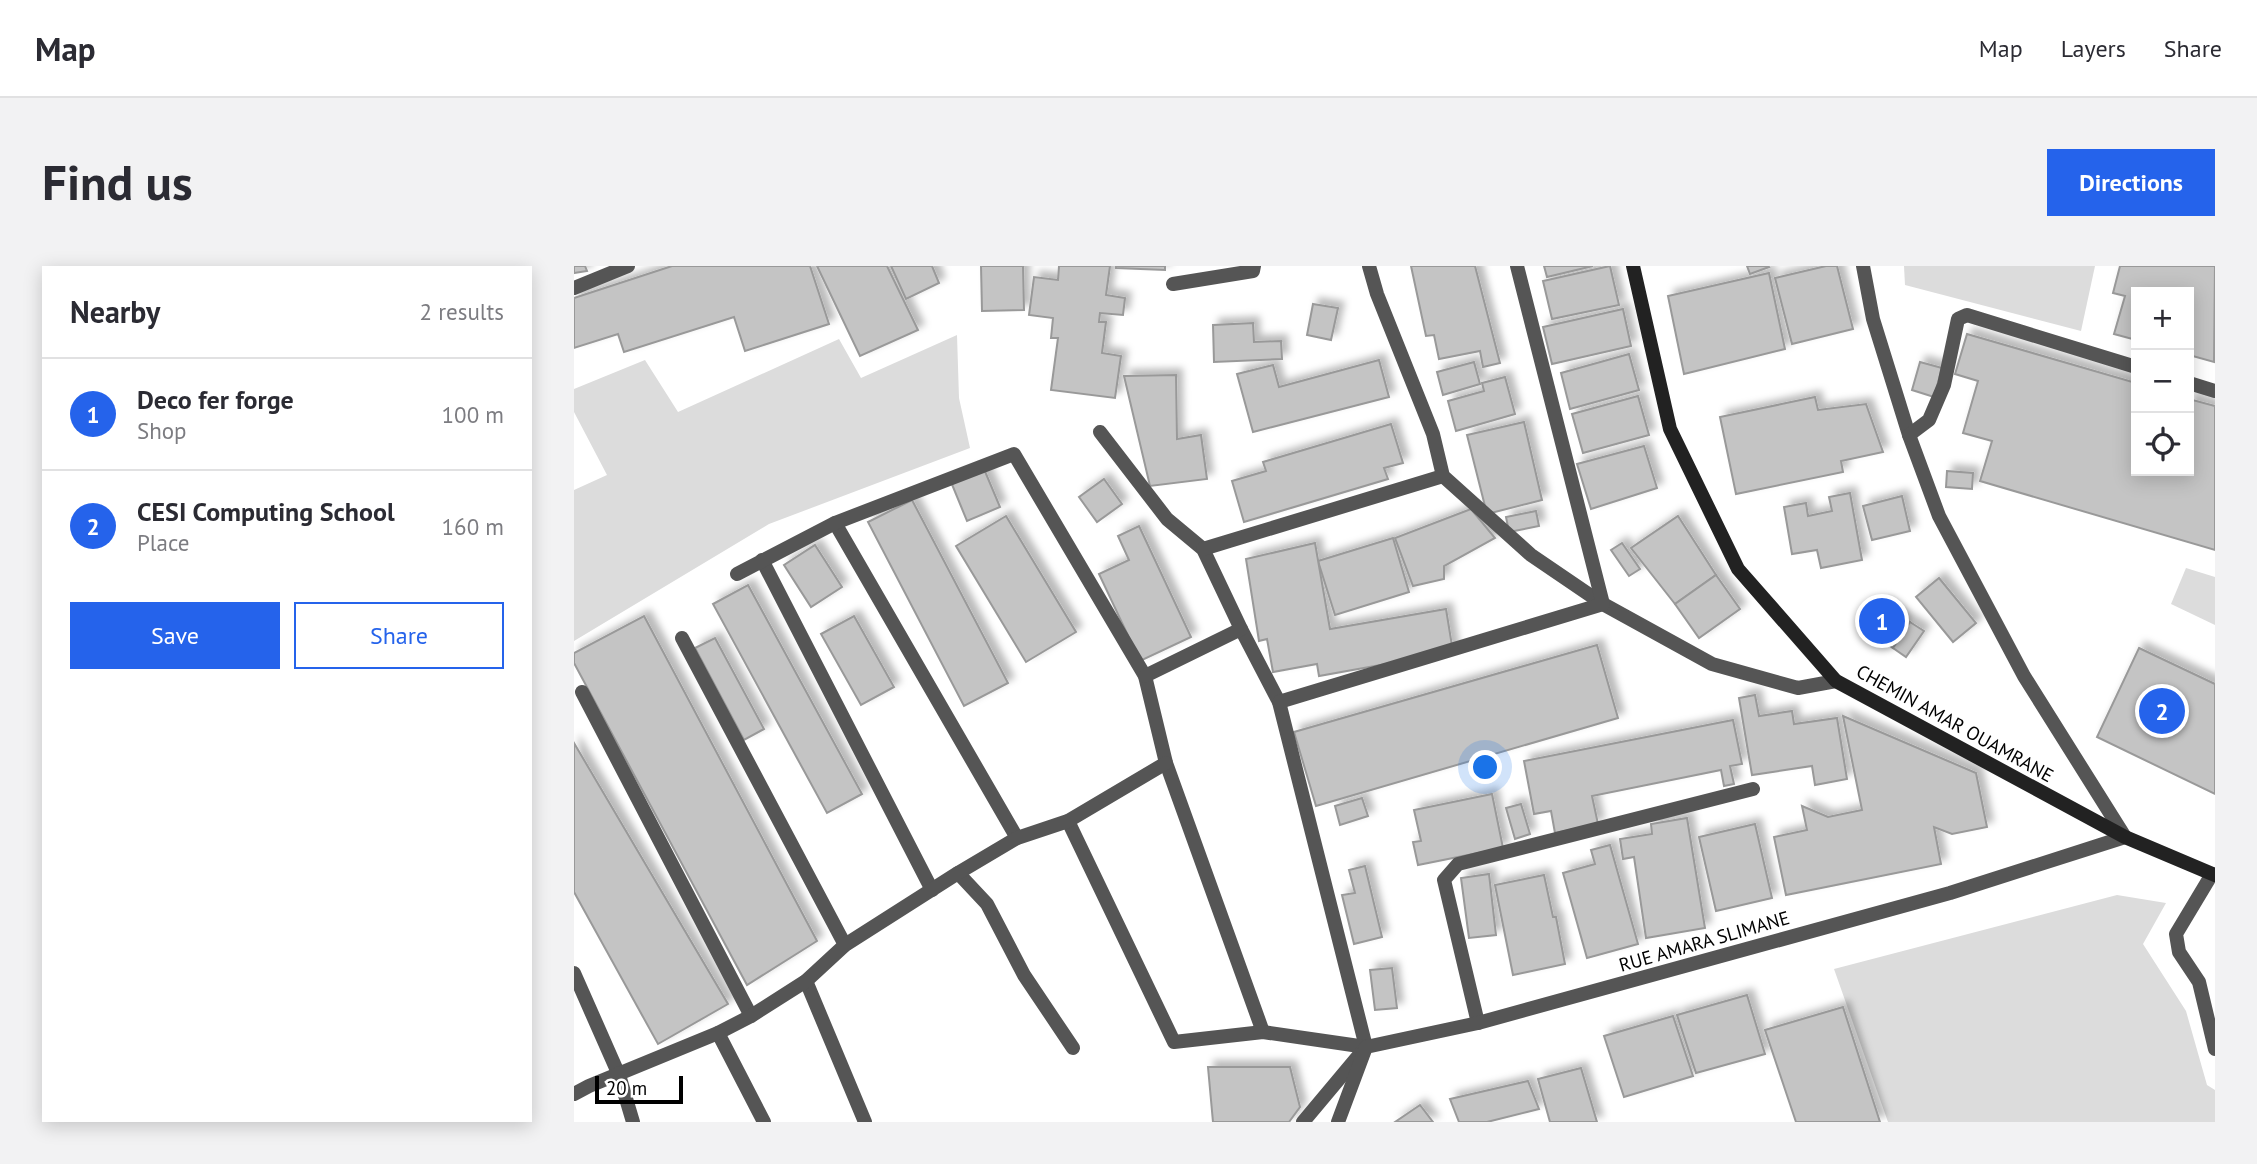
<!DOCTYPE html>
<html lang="en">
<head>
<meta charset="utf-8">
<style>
  :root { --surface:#fff; --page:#f2f2f3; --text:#2b2b33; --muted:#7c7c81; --line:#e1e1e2; --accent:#2563eb }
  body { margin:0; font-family:"PT Sans",sans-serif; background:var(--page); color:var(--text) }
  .controls { position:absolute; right:21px; top:21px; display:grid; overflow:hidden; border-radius:0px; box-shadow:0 4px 18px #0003 }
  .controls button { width:63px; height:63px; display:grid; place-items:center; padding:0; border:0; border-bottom:2px solid var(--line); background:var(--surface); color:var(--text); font:35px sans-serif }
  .scale { position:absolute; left:21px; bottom:18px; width:88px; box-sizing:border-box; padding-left:7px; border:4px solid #000; border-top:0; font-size:19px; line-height:24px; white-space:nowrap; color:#000; -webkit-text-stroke:5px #fff; paint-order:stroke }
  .you { position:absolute; left:912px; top:502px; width:24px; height:24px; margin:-18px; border:5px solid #fff; border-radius:50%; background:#1a73e8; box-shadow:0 0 0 10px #1a73e833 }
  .badge { display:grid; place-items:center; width:46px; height:46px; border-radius:50%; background:var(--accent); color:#fff; font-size:23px; font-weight:700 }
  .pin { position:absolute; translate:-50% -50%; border:4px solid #fff; box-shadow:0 2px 7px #0006 }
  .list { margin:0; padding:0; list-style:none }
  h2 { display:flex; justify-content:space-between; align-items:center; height:91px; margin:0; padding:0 28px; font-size:30px }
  h2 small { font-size:23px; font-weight:400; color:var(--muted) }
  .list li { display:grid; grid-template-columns:46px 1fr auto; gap:21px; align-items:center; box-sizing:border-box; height:112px; padding:0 28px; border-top:2px solid var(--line) }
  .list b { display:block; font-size:26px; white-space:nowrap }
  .list p { margin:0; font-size:23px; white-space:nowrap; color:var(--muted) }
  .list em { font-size:23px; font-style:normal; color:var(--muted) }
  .actions { display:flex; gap:14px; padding:21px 28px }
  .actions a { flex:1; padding:16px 0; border:2px solid var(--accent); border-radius:0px; text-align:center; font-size:24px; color:var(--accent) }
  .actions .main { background:var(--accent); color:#fff }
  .icon { flex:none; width:38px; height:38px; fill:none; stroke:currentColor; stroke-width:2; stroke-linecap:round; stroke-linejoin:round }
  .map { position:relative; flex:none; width:1641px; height:856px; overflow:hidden; border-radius:0px }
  header { display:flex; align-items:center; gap:42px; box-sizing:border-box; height:98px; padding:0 35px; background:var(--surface); border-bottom:2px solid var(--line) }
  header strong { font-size:33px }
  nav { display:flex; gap:38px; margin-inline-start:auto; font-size:24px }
  .intro { display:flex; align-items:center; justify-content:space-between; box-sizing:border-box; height:168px; padding:0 42px }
  h1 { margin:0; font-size:49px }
  .button { padding:18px 32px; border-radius:0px; background:var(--accent); color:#fff; font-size:24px; font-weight:700 }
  main { display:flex; gap:42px; padding:0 42px }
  aside { flex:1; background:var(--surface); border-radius:0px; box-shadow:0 4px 18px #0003 }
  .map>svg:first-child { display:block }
</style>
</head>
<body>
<header>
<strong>Map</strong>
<nav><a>Map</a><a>Layers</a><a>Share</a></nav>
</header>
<div class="intro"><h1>Find us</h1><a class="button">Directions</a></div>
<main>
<aside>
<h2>Nearby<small>2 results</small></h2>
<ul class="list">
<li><span class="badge">1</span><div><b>Deco fer forge</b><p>Shop</p></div><em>100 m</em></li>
<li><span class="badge">2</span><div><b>CESI Computing School</b><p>Place</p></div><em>160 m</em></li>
</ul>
<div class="actions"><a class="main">Save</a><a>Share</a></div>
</aside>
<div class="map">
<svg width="1641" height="856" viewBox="0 0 1641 856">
  <defs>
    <filter id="shadow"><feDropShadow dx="6" dy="-6" stdDeviation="3.5" flood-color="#0004"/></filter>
  </defs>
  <rect width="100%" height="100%" fill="#fff"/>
  <g fill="#dcdcdc">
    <path d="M1330 0H1521L1507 65 1331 19Z"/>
    <path d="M383 69 385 132 396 182 195 258 0 375V224L33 209 0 146V123L71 94 104 146 265 73 287 112Z"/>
    <path d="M1612 302 1641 311V359L1597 338Z"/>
    <path d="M1543 629 1592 637 1569 678 1612 745 1633 819 1641 824V856H1314L1260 703Z"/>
  </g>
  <g fill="#c4c4c4" stroke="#999" stroke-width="2" filter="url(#shadow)">
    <path d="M0 0H11L13 5 0 7Z"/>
    <path d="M98 0H236L255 58 171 85 160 51 50 86 44 68 0 82V32Z"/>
    <path d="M243 0H313L344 64 286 90Z"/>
    <path d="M317 0H358L365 17 332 33Z"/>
    <path d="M407 0H449L450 44 408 45Z"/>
    <path d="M485 0H536L532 29 551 32 549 49 526 47 525 56H532L528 87 547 90 541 132 477 124 484 72H477L479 52 455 49 460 11 484 14Z"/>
    <path d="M542 0H591V4L542 2Z"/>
    <path d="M837 0H901L926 97 909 101 906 85 865 93 860 69 852 70Z"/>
    <path d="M970 0H1019L973 11Z"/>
    <path d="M1036 0 1045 39 978 53 969 15Z"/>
    <path d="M1173 0H1194L1195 1 1176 8Z"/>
    <path d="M1252 0H1263L1279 63 1218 78 1201 12Z"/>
    <path d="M1546 0H1641L1640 96 1615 89V26H1562V74L1540 68 1551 30 1539 27Z"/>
    <path d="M1195 7 1211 83 1110 108 1094 30Z"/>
    <path d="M739 38 764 42 757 74 733 69Z"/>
    <path d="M1049 43 1057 80 978 98 969 61Z"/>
    <path d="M679 57 680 76 707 75 708 93 640 96 639 59Z"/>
    <path d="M1393 68 1562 117V205H1615V133L1641 140V284L1406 215 1418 175 1389 167 1404 115 1381 108Z"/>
    <path d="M1055 88 1065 124 996 143 987 107Z"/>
    <path d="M805 94 815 131 679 166 663 108 699 99 705 121Z"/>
    <path d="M900 96 906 118 869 129 863 106Z"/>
    <path d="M1346 96 1368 102 1360 131 1338 124Z"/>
    <path d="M602 109 603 173 627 169 633 213 576 220 550 110Z"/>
    <path d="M931 111 941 148 882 165 874 135 910 125 908 117Z"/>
    <path d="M1064 130 1075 169 1009 187 998 148Z"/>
    <path d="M1241 131 1244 144 1292 138 1309 186 1267 195 1269 206 1162 228 1146 151Z"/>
    <path d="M950 156 968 234 913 248 893 169Z"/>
    <path d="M817 158 829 197 810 202 814 213 670 256 658 215 692 205 689 196Z"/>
    <path d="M1070 180 1083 222 1017 243 1003 198Z"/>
    <path d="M410 203 426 241 393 255 377 216Z"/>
    <path d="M1373 205 1399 207 1398 223 1372 221Z"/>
    <path d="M530 213 548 238 523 256 505 231Z"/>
    <path d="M1276 227 1288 294 1247 302 1243 284 1218 288 1210 241 1232 237 1234 250 1258 245 1255 231Z"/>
    <path d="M1328 230 1336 265 1298 274 1289 240Z"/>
    <path d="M338 234 434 417 390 440 294 256Z"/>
    <path d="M897 243 921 272 870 300V313L839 320 821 272Z"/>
    <path d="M962 245 965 260 935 266 932 251Z"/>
    <path d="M432 250 502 366 452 396 382 280Z"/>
    <path d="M1104 250 1142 309 1101 338 1057 282Z"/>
    <path d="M565 260 617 371 566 395 525 308 555 294 544 270Z"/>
    <path d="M819 272 835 326 761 349 744 295Z"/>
    <path d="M741 277 756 363 872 343 879 386 745 410 743 398 699 406 693 373 685 375 672 293Z"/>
    <path d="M1048 277 1066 303 1055 310 1037 284Z"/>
    <path d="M241 279 268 321 237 341 210 299Z"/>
    <path d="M1142 309 1166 343 1125 372 1101 338Z"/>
    <path d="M1365 312 1402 357 1379 376 1342 331Z"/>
    <path d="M174 319 288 528 253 547 139 338Z"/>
    <path d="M1310 338 1324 348 1305 372 1292 363Z"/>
    <path d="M1324 348 1336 356 1319 382 1305 372Z"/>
    <path d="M70 350 243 675 173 719 0 397V387Z"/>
    <path d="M280 350 320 421 287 439 247 368Z"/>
    <path d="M1336 356 1350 365 1332 391 1319 382Z"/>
    <path d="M141 372 190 463 170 474 121 382Z"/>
    <path d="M1023 379 1044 452 742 540 720 466Z"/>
    <path d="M1565 382 1641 418V528L1523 471Z"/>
    <path d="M1181 429 1185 450 1218 445 1220 458 1263 452 1273 513 1241 519 1238 500 1178 509 1165 432Z"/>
    <path d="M1269 450 1402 507 1413 561 1378 568 1360 561 1367 598 1212 629 1200 571 1233 564 1228 540 1254 551 1288 544Z"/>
    <path d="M1159 454 1168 498 1156 500 1160 518 1150 520 1147 504 1018 530 1024 558 981 567 977 545 960 548 950 495Z"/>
    <path d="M0 477 154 738 84 778 0 626Z"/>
    <path d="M918 528 929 582 844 599 839 576 847 575 840 544Z"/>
    <path d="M788 532 794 550 766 559 761 540Z"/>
    <path d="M947 538 956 568 941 573 932 542Z"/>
    <path d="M1113 552 1131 662 1072 672 1060 591 1049 593 1046 573 1078 568 1077 558Z"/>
    <path d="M1181 558 1198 632 1142 645 1125 571Z"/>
    <path d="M1036 579 1064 678 1013 692 989 607 1021 598 1017 584Z"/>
    <path d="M791 600 808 671 780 678 768 629 781 627 775 604Z"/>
    <path d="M915 608 922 669 895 672 887 612Z"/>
    <path d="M970 609 979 651H982L991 698 939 709 921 619Z"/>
    <path d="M818 702 823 742 801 744 796 704Z"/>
    <path d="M1173 729 1191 788 1122 807 1103 749Z"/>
    <path d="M1269 741 1306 856H1222L1191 764Z"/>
    <path d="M1099 750 1119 810 1050 831 1030 770Z"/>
    <path d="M634 801H716L726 841 715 856H639Z"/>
    <path d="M1007 802 1023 856H976L964 813Z"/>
    <path d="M954 815 965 843 913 856H885L876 833Z"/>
    <path d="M846 839 859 856H821Z"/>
  </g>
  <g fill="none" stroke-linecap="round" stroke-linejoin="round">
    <path stroke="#555" stroke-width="14" d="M1638 608 1602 668 1605 686 1625 716 1641 783"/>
    <g stroke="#555" stroke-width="14">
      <path d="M795 0 803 28 859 168 869 210 957 289 1029 338 1138 398 1224 422 1262 415"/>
      <path d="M1289 0 1299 53 1335 169 1365 250 1450 410 1551 571"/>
      <path d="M599 18 679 5 680 0"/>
      <path d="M0 22 54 0"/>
      <path d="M1615 117 1641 125"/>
      <path d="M526 166 593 253 629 283 667 363 705 436 792 781"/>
      <path d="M1335 169 1355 154 1370 119 1384 53 1393 49 1562 101"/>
      <path d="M261 257 443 572"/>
      <path d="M629 283 869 210"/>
      <path d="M188 294 358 624"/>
      <path d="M163 308 261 257 440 188 571 410 592 497 689 766"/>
      <path d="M108 372 271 679"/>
      <path d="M571 410 667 363"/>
      <path d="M8 426 177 750"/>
      <path d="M705 436 1029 338 943 0"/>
      <path d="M494 555 600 776 689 766 792 781"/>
      <path d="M384 607 413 638 450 709 499 782"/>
      <path d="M0 707 45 809 59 856"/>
      <path d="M232 715 291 856"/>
      <path d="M904 757 870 614 884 598 1179 523"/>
      <path d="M144 767 190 856"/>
      <path d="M0 828 15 820 144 767 177 750 232 715 271 679 384 607 443 572 494 555 592 497"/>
      <path d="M729 856 791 782"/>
    </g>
    <path stroke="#555" stroke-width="14" d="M764 856 792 781 904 757 1376 627 1551 571"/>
    <path stroke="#222" stroke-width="14" d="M1059 0 1096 163 1164 303 1262 415 1551 571 1641 609"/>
  </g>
  <g text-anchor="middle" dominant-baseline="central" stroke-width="7" stroke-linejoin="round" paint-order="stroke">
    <g font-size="19" fill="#000" stroke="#fff">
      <text transform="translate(1381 457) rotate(29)">CHEMIN AMAR OUAMRANE</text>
      <text transform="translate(1130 675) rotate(-16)">RUE AMARA SLIMANE</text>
    </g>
  </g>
</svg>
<div class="controls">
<button>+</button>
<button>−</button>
<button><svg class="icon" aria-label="locate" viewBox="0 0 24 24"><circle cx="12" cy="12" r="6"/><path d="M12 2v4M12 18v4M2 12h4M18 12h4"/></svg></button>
</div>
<div class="scale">20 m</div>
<div class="you"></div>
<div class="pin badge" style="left:1308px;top:355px">1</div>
<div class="pin badge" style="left:1588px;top:445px">2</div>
</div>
</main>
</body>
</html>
